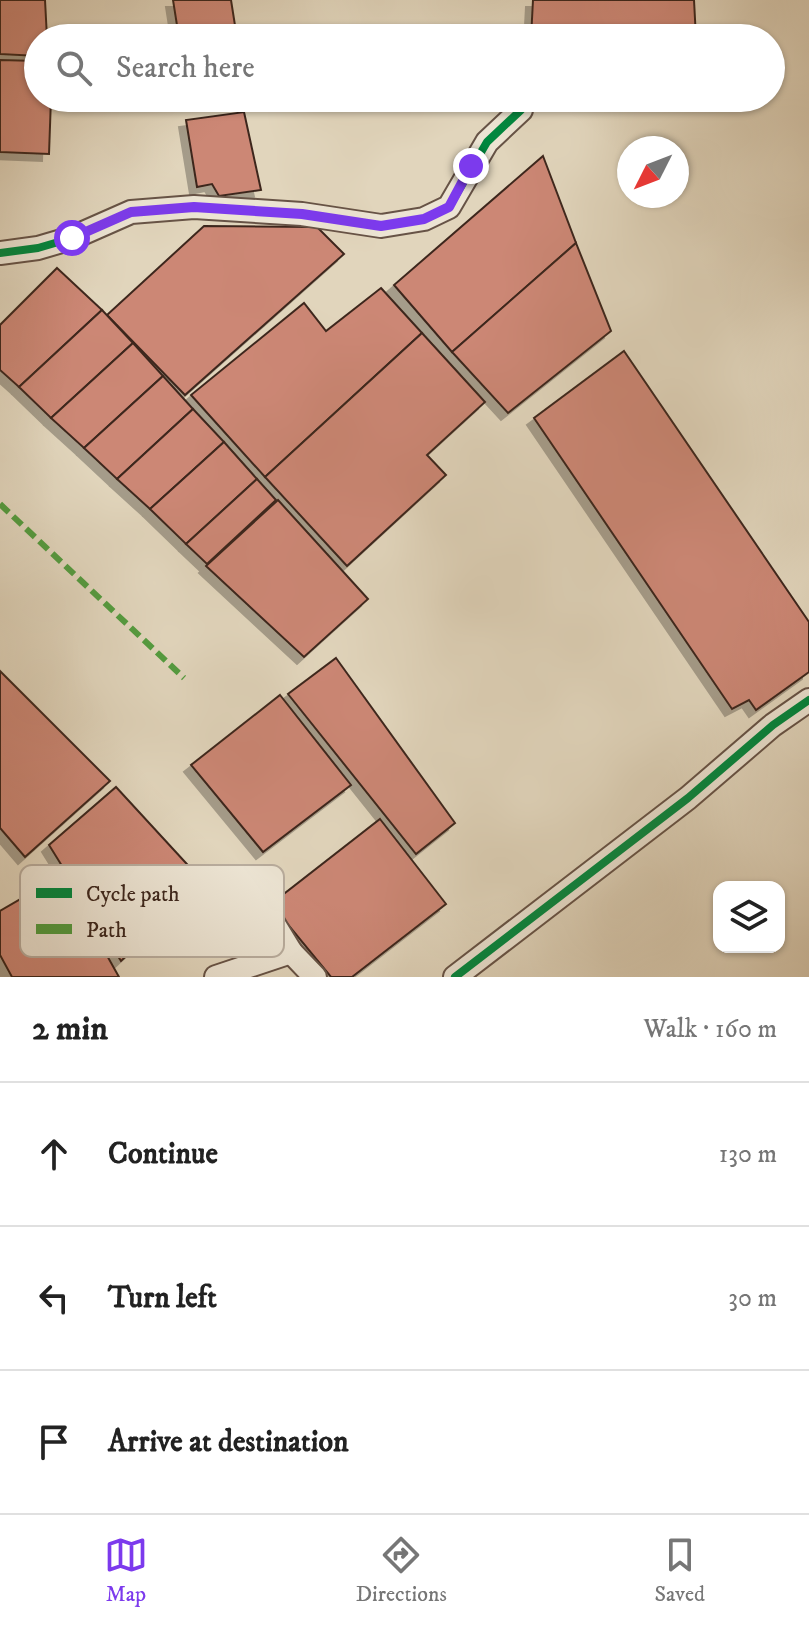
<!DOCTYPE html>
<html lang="en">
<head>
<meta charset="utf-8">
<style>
  :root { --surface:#fff; --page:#f6f6f6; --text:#222; --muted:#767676; --line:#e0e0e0; --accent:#7c3aed }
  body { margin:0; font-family:"IM FELL DW Pica",serif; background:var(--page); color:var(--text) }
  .controls { position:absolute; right:24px; bottom:24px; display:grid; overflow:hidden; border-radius:16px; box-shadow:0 2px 6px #0004 }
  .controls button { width:72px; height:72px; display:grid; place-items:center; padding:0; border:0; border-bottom:2px solid var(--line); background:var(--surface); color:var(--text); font:40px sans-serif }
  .compass { position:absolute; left:617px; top:136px; width:72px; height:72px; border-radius:50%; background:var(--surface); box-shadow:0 2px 6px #0004; rotate:228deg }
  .stop { position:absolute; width:24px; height:24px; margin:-18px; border:6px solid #7c3aed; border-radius:50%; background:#fff }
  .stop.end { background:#7c3aed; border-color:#fff; box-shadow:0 2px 8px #0008 }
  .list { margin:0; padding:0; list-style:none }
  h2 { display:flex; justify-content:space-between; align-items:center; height:104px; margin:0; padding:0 32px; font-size:34px }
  h2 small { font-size:26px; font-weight:400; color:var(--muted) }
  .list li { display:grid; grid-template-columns:52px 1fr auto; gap:24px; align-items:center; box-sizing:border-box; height:144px; padding:0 32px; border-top:2px solid var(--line) }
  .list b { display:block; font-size:30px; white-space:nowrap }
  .list em { font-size:26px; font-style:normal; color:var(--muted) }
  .icon { flex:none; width:44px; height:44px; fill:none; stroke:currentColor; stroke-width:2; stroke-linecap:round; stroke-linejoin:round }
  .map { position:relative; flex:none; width:809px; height:977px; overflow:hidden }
  .search { position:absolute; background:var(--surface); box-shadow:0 2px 6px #0004; left:24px; right:24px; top:24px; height:88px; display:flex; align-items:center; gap:20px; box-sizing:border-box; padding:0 28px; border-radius:44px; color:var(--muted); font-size:30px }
  .sheet { height:536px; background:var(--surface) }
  nav { display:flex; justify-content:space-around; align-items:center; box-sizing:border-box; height:112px; border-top:2px solid var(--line); background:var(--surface); font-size:22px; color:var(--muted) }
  nav a { display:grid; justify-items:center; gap:4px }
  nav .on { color:var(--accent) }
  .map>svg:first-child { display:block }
</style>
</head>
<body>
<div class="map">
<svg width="809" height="977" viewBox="0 0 809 977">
  <defs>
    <filter id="shadow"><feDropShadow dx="-7" dy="7" stdDeviation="0" flood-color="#0004"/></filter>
  </defs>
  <rect width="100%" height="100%" fill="#e1d5bc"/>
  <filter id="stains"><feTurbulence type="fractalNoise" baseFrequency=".0025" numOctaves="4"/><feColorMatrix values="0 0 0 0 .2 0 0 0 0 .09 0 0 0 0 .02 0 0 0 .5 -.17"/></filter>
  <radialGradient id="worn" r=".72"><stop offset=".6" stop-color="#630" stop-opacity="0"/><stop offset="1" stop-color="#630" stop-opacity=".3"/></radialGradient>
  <g fill="#cc8775" stroke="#3e281e" stroke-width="2" filter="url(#shadow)">
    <path d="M0 0H45L47 38H38V56L0 54Z"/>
    <path d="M173 0H231L237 38H179Z"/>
    <path d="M533 0H694L696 38H531Z"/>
    <path d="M0 60 38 61V98H51L49 154 0 152Z"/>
    <path d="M244 112 261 190 219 196 212 184 197 187 186 120Z"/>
    <path d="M543 156 576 243 452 352 394 285Z"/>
    <path d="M204 226 317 227 344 254 185 395 107 315Z"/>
    <path d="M576 243 611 331 508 413 452 352Z"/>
    <path d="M57 268 102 310 19 387 0 370V325Z"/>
    <path d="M381 288 422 333 265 477 191 395 304 303 326 331Z"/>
    <path d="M102 310 133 343 51 418 19 387Z"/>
    <path d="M422 333 485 402 427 455 446 475 347 566 265 477Z"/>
    <path d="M133 343 163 376 84 448 51 418Z"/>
    <path d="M624 351 809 622V672L756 710 749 700 732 709 534 418Z"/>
    <path d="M163 376 193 409 117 479 84 448Z"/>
    <path d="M193 409 224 442 150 509 117 479Z"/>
    <path d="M224 442 257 479 186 544 150 509Z"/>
    <path d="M257 479 276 500 207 564 186 544Z"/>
    <path d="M278 500 368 599 304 657 206 566Z"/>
    <path d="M336 658 455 823 416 854 288 694Z"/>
    <path d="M0 671 110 781 25 857 0 828Z"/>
    <path d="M280 695 351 785 263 852 191 765Z"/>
    <path d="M116 787 231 912 191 949 165 920 121 961 49 845Z"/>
    <path d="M380 819 446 904 352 977H331L271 904Z"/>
    <path d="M62 875 119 977H12L0 955V911Z"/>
  </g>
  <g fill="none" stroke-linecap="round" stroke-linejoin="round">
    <g stroke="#675346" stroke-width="26">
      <g id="minor">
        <path d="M0 253 38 248 72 238 131 212 194 207 302 214 381 226 424 219 449 207 487 142 521 110"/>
        <path d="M266 911 291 952 315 977"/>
        <path d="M216 977 291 952"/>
        <path d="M455 977 688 798 773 725 809 700"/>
      </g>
    </g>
    <use href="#minor" stroke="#ece4d3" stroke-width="22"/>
    <path stroke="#539c3f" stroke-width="6" stroke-dasharray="12 6" stroke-linecap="butt" d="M0 504 184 678"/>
    <g stroke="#ece4d3" stroke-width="13">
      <g id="cycleway">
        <path d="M0 253 38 248 72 238 131 212 194 207 302 214 381 226 424 219 449 207 487 142 521 110"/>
        <path d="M455 977 688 798 773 725 809 700"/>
      </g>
    </g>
    <use href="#cycleway" stroke="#00873e" stroke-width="8"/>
  </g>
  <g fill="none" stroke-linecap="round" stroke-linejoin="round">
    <path stroke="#7c3aed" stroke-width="10" d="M72 238 131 212 194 207 302 214 381 226 424 219 449 207 471 166"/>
  </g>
  <rect x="20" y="865" width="264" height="92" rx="12" fill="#ece4d3" stroke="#b8ac9d" stroke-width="2"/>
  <rect x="36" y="888" width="36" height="10" fill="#00873e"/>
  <rect x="36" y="924" width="36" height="10" fill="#539c3f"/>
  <g font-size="22" fill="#3e281e">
    <text x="86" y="901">Cycle path</text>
    <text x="86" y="937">Path</text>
  </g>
  <rect width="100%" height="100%" filter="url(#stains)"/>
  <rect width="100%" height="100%" fill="url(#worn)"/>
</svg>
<div class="controls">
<button><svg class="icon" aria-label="layers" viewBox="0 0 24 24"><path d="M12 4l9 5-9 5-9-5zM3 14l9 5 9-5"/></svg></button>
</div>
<svg class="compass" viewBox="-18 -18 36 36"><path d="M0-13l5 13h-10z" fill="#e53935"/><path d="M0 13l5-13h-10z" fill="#767676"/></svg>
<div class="stop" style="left:72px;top:238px"></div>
<div class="stop end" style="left:471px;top:166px"></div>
<div class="search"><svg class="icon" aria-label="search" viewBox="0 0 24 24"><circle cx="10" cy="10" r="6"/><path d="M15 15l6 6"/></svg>Search here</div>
</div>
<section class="sheet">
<h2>2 min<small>Walk · 160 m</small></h2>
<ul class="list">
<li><svg class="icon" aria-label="ahead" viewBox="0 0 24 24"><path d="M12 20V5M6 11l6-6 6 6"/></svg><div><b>Continue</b></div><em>130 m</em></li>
<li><svg class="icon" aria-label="left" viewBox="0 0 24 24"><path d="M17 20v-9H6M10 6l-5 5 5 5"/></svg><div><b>Turn left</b></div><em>30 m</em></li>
<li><svg class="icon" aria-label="arrive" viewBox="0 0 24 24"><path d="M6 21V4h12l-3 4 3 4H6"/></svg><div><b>Arrive at destination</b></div></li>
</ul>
</section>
<nav>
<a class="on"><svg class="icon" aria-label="map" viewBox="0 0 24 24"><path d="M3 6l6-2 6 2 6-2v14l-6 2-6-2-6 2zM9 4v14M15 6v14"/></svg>Map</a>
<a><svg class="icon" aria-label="directions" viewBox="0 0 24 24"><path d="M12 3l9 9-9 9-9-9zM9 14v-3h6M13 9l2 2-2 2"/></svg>Directions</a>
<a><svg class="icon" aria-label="saved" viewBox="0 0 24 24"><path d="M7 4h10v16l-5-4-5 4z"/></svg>Saved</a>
</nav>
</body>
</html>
